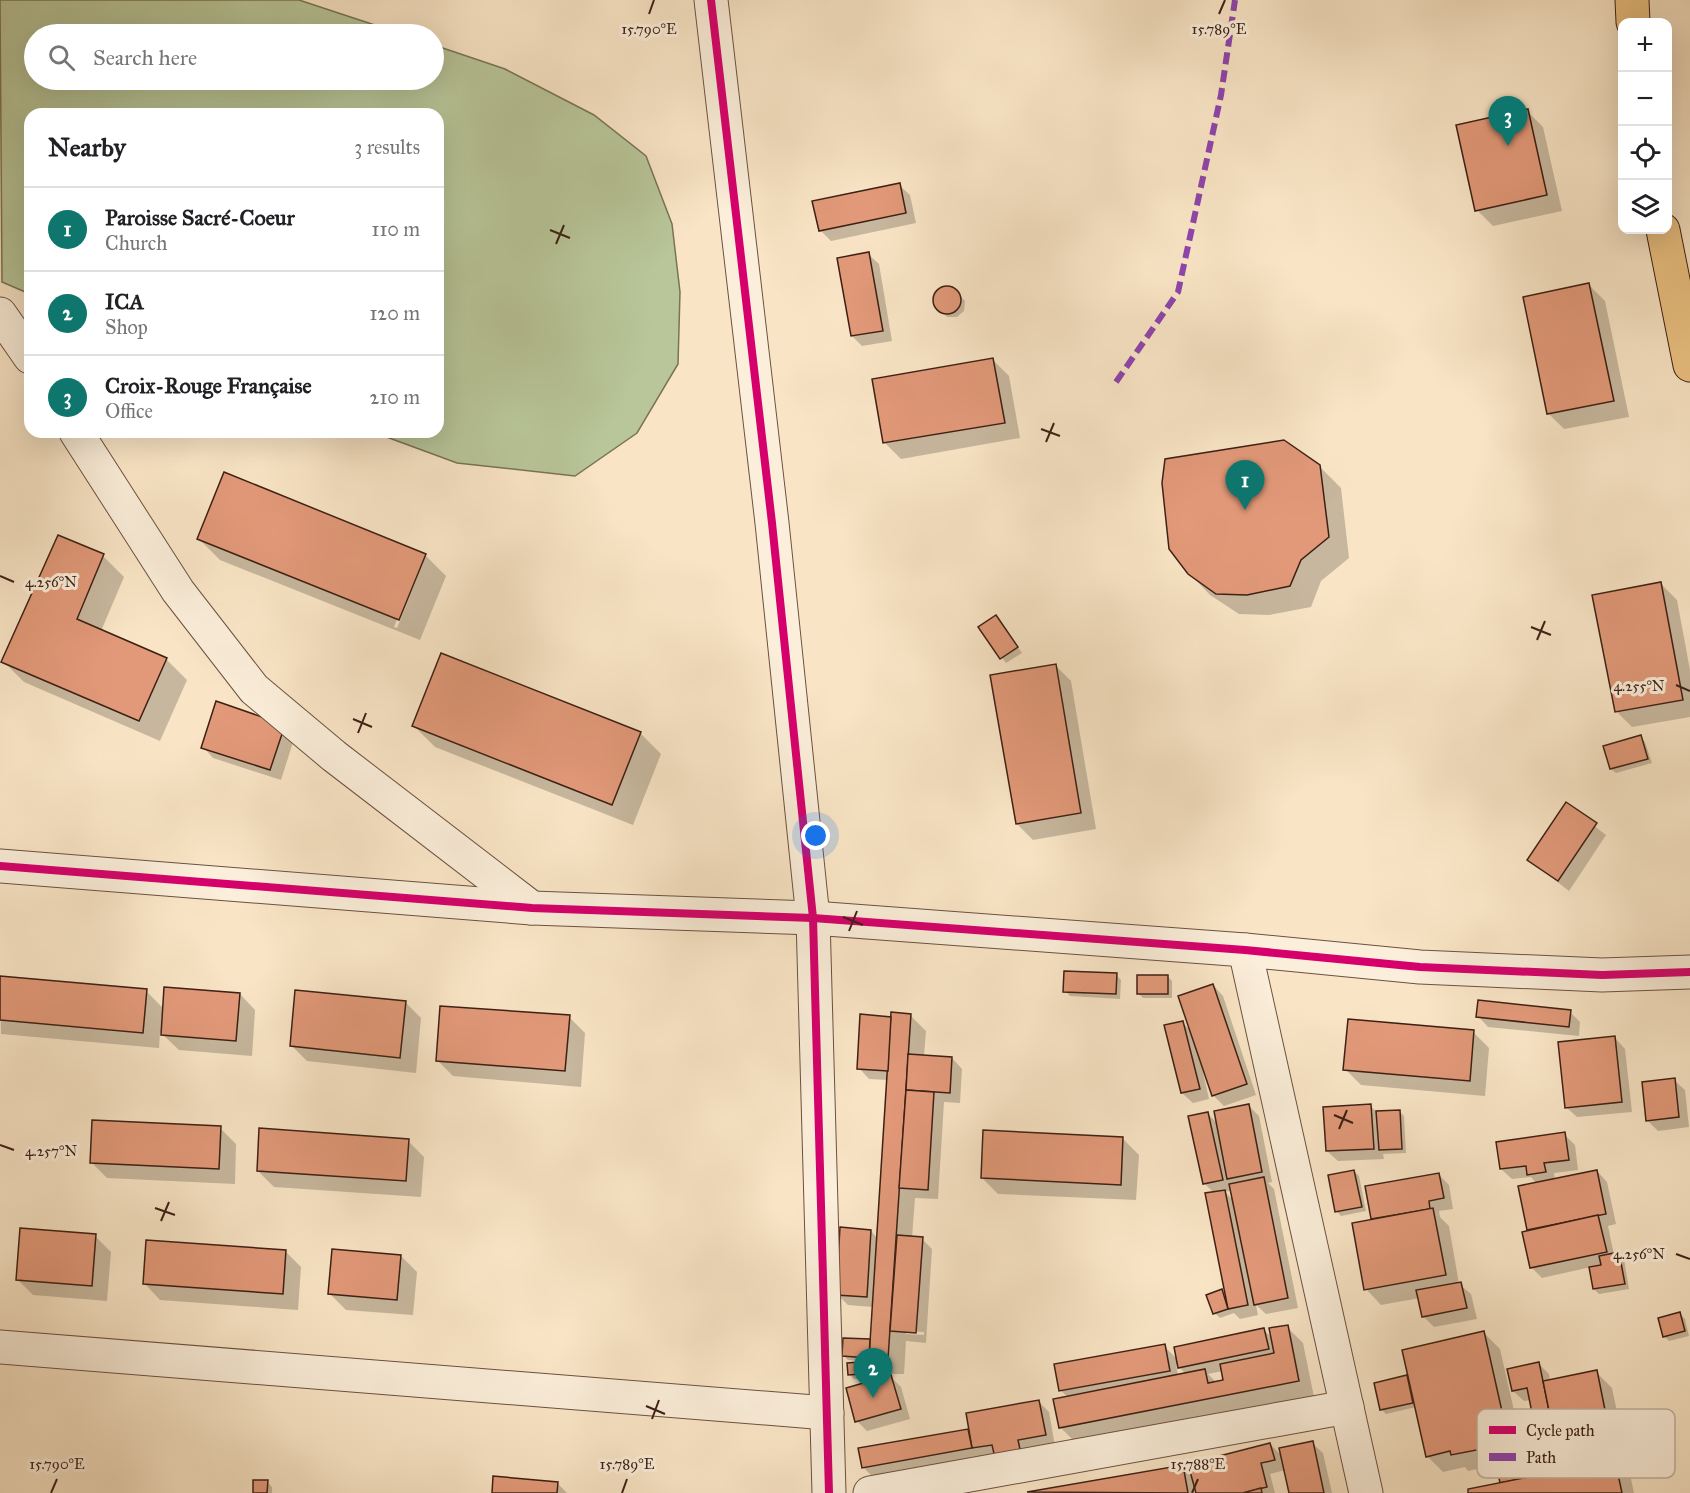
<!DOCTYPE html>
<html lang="en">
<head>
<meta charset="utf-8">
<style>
  :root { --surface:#fff; --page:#f2f2f2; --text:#202124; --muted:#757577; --line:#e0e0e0; --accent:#0f766e }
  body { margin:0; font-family:"IM FELL Great Primer",serif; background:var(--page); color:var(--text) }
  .controls { position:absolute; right:18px; top:18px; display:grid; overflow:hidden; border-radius:12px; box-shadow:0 6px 24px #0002 }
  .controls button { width:54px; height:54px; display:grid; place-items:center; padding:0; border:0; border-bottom:2px solid var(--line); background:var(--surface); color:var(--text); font:30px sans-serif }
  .you { position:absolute; left:816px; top:836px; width:21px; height:21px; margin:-15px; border:4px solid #fff; border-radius:50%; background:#1a73e8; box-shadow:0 0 0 9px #1a73e833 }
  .badge { display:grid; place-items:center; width:39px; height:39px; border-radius:50%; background:var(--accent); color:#fff; font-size:20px; font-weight:700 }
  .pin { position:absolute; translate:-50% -50px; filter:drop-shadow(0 2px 3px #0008) }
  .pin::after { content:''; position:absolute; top:32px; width:21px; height:18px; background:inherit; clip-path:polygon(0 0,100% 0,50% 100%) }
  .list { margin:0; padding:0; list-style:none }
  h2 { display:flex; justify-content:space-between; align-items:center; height:78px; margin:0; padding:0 24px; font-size:26px }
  h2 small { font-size:20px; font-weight:400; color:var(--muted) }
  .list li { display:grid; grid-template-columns:39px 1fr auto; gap:18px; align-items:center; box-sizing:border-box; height:84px; padding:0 24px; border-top:2px solid var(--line) }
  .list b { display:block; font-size:22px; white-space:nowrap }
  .list p { margin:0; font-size:20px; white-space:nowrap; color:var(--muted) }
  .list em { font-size:20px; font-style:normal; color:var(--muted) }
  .icon { flex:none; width:33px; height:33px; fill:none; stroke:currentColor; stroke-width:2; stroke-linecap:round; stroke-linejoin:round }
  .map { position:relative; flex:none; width:1690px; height:1493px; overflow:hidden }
  .search { position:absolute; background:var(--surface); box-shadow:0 6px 24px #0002; left:24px; top:24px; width:420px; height:66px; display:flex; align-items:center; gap:15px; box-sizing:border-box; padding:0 21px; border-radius:33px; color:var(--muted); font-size:22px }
  .panel { position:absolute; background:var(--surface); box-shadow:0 6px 24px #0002; left:24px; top:108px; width:420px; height:330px; border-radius:18px }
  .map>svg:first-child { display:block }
</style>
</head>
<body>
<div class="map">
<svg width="1690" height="1493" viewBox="0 0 1690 1493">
  <rect width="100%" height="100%" fill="#f9e5c6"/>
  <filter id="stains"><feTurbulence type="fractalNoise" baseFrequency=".00333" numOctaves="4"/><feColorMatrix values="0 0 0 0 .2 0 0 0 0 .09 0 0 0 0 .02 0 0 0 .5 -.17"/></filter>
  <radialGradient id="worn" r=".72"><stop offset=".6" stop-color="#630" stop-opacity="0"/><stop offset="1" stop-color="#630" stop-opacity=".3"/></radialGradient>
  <path fill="#b8c699" stroke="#7a7356" stroke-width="1.5" d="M0 0H299L402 34H34V80H434V45L505 69 594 115 646 156 672 224 680 292 678 364 637 433 575 476 457 463 373 432H438V114H30V294L2 282Z"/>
  <g fill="#0003" fill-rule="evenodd">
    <path d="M1527 111 1543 127 1562 211 1493 226 1477 210Z"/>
    <path d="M899 185 910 195 916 223 831 241 820 230Z"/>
    <path d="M868 254 879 264 892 341 862 346 852 336Z"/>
    <path d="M1589 285 1605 301 1629 417 1564 429 1548 413Z"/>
    <path d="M942 288H952L965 301 964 311 957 317H947L935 304V294Z"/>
    <path d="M993 360 1009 376 1020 438 901 459 885 443Z"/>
    <path d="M1319 466 1341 488 1349 558 1321 581 1311 607 1269 615 1239 614 1210 595 1189 573Z"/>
    <path d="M199 539 425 555 446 576 420 640 220 560ZM420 563H423L397 628 394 627Z"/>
    <path d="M103 556 124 577 101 631 166 659 187 680 160 741 24 682 3 661Z"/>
    <path d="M1661 584 1677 600 1690 670V717L1632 727 1616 711Z"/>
    <path d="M996 617 1022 653 1006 663 980 628Z"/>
    <path d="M1055 665 1071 681 1096 829 1033 840 1017 824Z"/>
    <path d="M284 726 295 736 281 780 213 758 203 747Z"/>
    <path d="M414 726 640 733 661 754 633 825 435 747Z"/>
    <path d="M1640 737 1645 742 1652 763 1616 773 1611 769Z"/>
    <path d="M1566 804 1606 835 1569 891 1529 860Z"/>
    <path d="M1116 975 1121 980 1120 999 1070 996 1065 991Z"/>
    <path d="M1167 976 1172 981V998H1143L1138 993Z"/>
    <path d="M0 978 146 991 164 1009 240 994 255 1010 252 1056 179 1050 160 1032 159 1048 1 1034Z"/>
    <path d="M1213 985 1223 996 1256 1095 1224 1106 1213 1095 1205 1071 1203 1072 1209 1099 1193 1103 1182 1093 1183 1023 1192 1032Z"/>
    <path d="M405 1002 421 1018 416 1073 307 1061 291 1045Z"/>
    <path d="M1570 1012 1580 1022 1579 1036 1488 1027 1478 1016Z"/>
    <path d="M910 1015 926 1031 924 1056 952 1058 962 1069 960 1103 944 1102 938 1199 915 1198 912 1238 922 1239 932 1249 926 1343 906 1341 904 1374H892L893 1379 901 1387 910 1419 867 1431 857 1421 882 1377 854 1379 849 1374 865 1361 848 1360 843 1355 869 1341 871 1343 874 1307 848 1305 838 1295 871 1231 878 1239 888 1080 869 1079 859 1068 890 1018ZM906 1331 924 1332V1335L906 1334Z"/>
    <path d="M569 1017 585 1033 581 1087 453 1076 437 1060Z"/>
    <path d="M1473 1032 1489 1048 1485 1096 1361 1085 1345 1069Z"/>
    <path d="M1615 1038 1625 1049 1632 1112 1577 1117 1566 1107Z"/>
    <path d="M1674 1080 1685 1090 1689 1127 1658 1131 1647 1120Z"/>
    <path d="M1248 1105 1259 1116 1272 1182 1268 1183 1274 1189 1298 1308 1266 1314 1256 1305 1258 1315 1240 1319 1234 1313 1220 1318 1215 1313 1221 1291 1227 1297 1214 1193 1204 1183 1207 1113 1218 1124ZM1232 1190 1234 1201 1225 1192Z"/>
    <path d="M1370 1106 1377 1112 1399 1111 1404 1116 1406 1153 1383 1154 1384 1159 1338 1161 1327 1151Z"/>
    <path d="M220 1128 236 1144 235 1184 107 1178 91 1162Z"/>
    <path d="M1564 1134 1575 1145 1578 1170 1554 1173 1555 1180 1597 1171 1607 1182 1616 1224 1608 1226 1614 1255 1619 1254 1624 1259 1629 1289 1599 1294 1594 1289 1591 1267 1542 1278 1531 1267 1529 1232 1520 1187 1537 1184 1531 1177 1512 1179 1501 1169Z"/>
    <path d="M1123 1139 1139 1155 1136 1200 998 1194 982 1178Z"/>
    <path d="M408 1141 424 1157 421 1197 274 1187 258 1171Z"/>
    <path d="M1354 1171 1359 1176 1366 1211 1341 1216 1336 1211Z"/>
    <path d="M1439 1175 1449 1185 1453 1209 1439 1211 1440 1217 1449 1226 1459 1284 1471 1294 1477 1319 1434 1327 1423 1316 1420 1298 1381 1305 1366 1289 1373 1218Z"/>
    <path d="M95 1236 111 1252 107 1301 33 1295 17 1279Z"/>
    <path d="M285 1251 301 1267 298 1310 160 1300 145 1284Z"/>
    <path d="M401 1256 417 1272 413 1315 346 1310 330 1294Z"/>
    <path d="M1680 1314 1685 1319 1689 1336 1669 1341 1664 1336Z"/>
    <path d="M1287 1327 1303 1343 1314 1397 1077 1444 1061 1428 1068 1397 1060 1390 1164 1346 1178 1360 1264 1330 1273 1339ZM1176 1364 1186 1374 1178 1376ZM1223 1371 1225 1381 1217 1383 1208 1374Z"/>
    <path d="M1484 1333 1500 1349 1523 1450 1549 1445 1560 1456 1553 1421 1544 1423 1534 1412 1531 1400 1524 1401 1513 1391 1539 1364 1549 1374 1550 1381 1596 1372 1612 1388 1634 1493H1470L1502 1484 1498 1464 1468 1471 1465 1467 1443 1472 1427 1456 1416 1407 1386 1414 1381 1409 1407 1377 1410 1380Z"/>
    <path d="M1039 1402 1049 1412 1055 1446 874 1478 863 1467 860 1450 970 1430Z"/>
    <path d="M1312 1443 1323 1453 1332 1493H1291L1285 1470 1270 1474 1275 1493H1031L1183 1466 1193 1477 1270 1444 1283 1457Z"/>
    <path d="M267 1482 272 1487V1493H254Z"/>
    <path d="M557 1483 567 1493H494Z"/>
  </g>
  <g fill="#e29979" stroke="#3d2014" stroke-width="1.5">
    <path d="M1528 109 1547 195 1475 211 1456 125Z"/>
    <path d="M900 183 906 213 819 231 812 201Z"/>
    <path d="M869 252 883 331 851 336 837 258Z"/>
    <path d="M1589 283 1614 401 1547 414 1523 297Z"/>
    <circle cx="947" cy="300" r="14"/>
    <path d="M993 358 1005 423 883 443 872 379Z"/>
    <path d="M1284 440 1320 465 1329 537 1301 560 1290 586 1247 595 1216 594 1188 574 1169 549 1162 483 1165 459Z"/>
    <path d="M224 472 426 554 399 620 197 539Z"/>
    <path d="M58 535 104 554 77 619 167 658 139 721 1 662Z"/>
    <path d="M1661 582 1683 700 1615 712 1592 595Z"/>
    <path d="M996 615 1018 647 1000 659 978 627Z"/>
    <path d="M441 653 641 732 612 805 412 726Z"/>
    <path d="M1056 664 1081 813 1016 824 990 675Z"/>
    <path d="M216 701 285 725 270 770 201 748Z"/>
    <path d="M1641 735 1648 759 1610 769 1603 746Z"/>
    <path d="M1566 802 1597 823 1558 881 1527 860Z"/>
    <path d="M1064 971 1117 973 1116 994 1063 992Z"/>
    <rect x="1137" y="975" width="31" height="19"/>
    <path d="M0 976 147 989 143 1033 0 1020Z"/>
    <path d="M1213 984 1247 1084 1212 1096 1178 996Z"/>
    <path d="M164 987 240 993 236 1041 161 1035Z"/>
    <path d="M295 990 406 1001 400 1058 290 1046Z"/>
    <path d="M1478 1000 1571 1010 1569 1027 1476 1017Z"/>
    <path d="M440 1006 570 1015 565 1071 436 1061Z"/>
    <path d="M891 1012 911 1014 888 1359 869 1358Z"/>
    <path d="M860 1014 891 1017 888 1071 857 1069Z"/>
    <path d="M1348 1019 1474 1030 1470 1081 1343 1070Z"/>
    <path d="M1183 1021 1200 1089 1181 1093 1164 1025Z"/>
    <path d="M1615 1036 1622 1102 1565 1108 1558 1042Z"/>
    <path d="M908 1054 952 1057 950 1093 906 1090Z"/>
    <path d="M1675 1078 1679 1117 1646 1121 1642 1082Z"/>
    <path d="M906 1090 934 1092 928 1190 899 1188Z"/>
    <path d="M1249 1104 1262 1172 1227 1179 1214 1111Z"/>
    <path d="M1371 1104 1374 1149 1326 1151 1323 1107Z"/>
    <path d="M1400 1110 1402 1149 1379 1150 1376 1111Z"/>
    <path d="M1208 1112 1223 1180 1203 1184 1188 1116Z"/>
    <path d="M92 1120 221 1126 219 1169 90 1163Z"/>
    <path d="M259 1128 409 1139 406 1181 257 1171Z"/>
    <path d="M983 1130 1123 1137 1121 1185 981 1178Z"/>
    <path d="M1565 1132 1569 1160 1544 1163 1546 1172 1527 1175 1526 1166 1500 1169 1496 1142Z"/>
    <path d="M1354 1170 1362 1207 1335 1212 1328 1175Z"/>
    <path d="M1597 1170 1606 1214 1527 1230 1518 1186Z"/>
    <path d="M1439 1173 1444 1198 1429 1201 1430 1209 1371 1219 1365 1186Z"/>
    <path d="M1264 1177 1288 1298 1254 1305 1229 1184Z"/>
    <path d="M1225 1190 1248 1305 1228 1309 1205 1193Z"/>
    <path d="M1433 1208 1446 1275 1364 1290 1352 1223Z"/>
    <path d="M1598 1215 1607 1252 1530 1268 1522 1232Z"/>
    <path d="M840 1227 871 1230 867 1297 836 1295Z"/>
    <path d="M20 1228 96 1234 92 1286 16 1280Z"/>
    <path d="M897 1235 923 1237 916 1333 890 1331Z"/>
    <path d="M146 1240 286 1250 283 1294 143 1284Z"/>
    <path d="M332 1249 401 1255 397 1300 328 1294Z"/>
    <path d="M1619 1252 1625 1284 1593 1289 1589 1267 1601 1265 1599 1256Z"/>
    <path d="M1461 1282 1467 1308 1422 1317 1416 1290Z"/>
    <path d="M1222 1289 1228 1309 1213 1314 1206 1295Z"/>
    <path d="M1680 1312 1685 1331 1663 1337 1658 1318Z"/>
    <path d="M1288 1325 1299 1381 1059 1428 1053 1399 1205 1369 1208 1383 1223 1380 1220 1364 1274 1353 1269 1328Z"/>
    <path d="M1264 1328 1269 1349 1178 1368 1174 1347Z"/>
    <path d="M1484 1331 1508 1438 1481 1444 1482 1449 1451 1455 1450 1451 1426 1457 1402 1350Z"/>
    <path d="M843 1338 870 1339 869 1358 842 1356Z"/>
    <path d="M1165 1344 1170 1371 1059 1391 1054 1364Z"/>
    <path d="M888 1360V1372L848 1375 847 1363Z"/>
    <path d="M1539 1362 1549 1410 1532 1413 1527 1388 1512 1391 1507 1369Z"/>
    <path d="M1597 1370 1615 1460 1561 1471 1543 1381Z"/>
    <path d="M891 1375 901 1409 855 1422 846 1388Z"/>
    <path d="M1407 1375 1413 1403 1380 1410 1374 1383Z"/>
    <path d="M1039 1400 1046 1435 1018 1440 1021 1454 995 1458 992 1445 972 1448 966 1413Z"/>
    <path d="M968 1429 972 1448 862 1468 858 1448Z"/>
    <path d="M1313 1441 1324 1493H1289L1279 1448Z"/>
    <path d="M1270 1443 1275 1460 1261 1463 1267 1487 1243 1493H1196L1188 1464Z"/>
    <path d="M1550 1444 1556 1472 1500 1483 1494 1454Z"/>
    <path d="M1615 1460 1622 1493H1468V1489Z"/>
    <path d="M1183 1465 1188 1493 1027 1492Z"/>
    <path d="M493 1476 558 1482 557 1493H492Z"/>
    <path d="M253 1480H268L267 1493H253Z"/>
    <path d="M1261 1488 1262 1493H1243Z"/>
  </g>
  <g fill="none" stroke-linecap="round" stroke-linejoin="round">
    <g stroke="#6c5140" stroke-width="35">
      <g id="minor">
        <path d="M711 0 772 523 813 918 829 1493"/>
        <path d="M0 314 30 357"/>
        <path d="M76 432 178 591 254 689 334 756 532 908"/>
        <path d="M0 866 532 908 813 918 1245 950 1420 967 1602 975 1690 972"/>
        <path d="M1245 950 1366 1493"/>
        <path d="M0 1347 827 1413"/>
        <path d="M870 1493 1347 1407"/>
      </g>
    </g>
    <g stroke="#3d2014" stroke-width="35">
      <g id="major">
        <path d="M1632 0 1633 22"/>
        <path d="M1663 230 1690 365"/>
      </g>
    </g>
    <use href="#minor" stroke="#fbeeda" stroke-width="33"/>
    <use href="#major" stroke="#ecc283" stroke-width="33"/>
    <path stroke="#8e44ad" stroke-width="6" stroke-dasharray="12 6" stroke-linecap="butt" d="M1116 382 1178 292 1221 95 1235 0"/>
    <g stroke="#fbeeda" stroke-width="11">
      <g id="cycleway">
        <path d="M711 0 772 523 813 918 829 1493"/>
        <path d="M0 866 532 908 813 918 1245 950 1420 967 1602 975 1690 972"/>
      </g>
    </g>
    <use href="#cycleway" stroke="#d6006c" stroke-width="8"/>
  </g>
  <path fill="none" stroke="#3d2014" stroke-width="2" d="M649 14 654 0M1219 14 1225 0M550 230 570 238M556 244 564 225M1041 429 1060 436M1046 442 1054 423M0 576 14 582M1531 627 1551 635M1537 640 1545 621M1676 685 1690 691M353 719 372 727M358 733 366 713M843 917 863 925M849 931 857 911M1334 1115 1353 1123M1339 1129 1347 1110M0 1145 14 1150M155 1208 175 1215M161 1221 169 1202M1676 1254 1690 1259M646 1406 665 1414M652 1419 659 1400M51 1493 57 1479M622 1493 627 1479M1192 1493 1198 1479"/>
  <rect x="1477" y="1409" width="198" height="69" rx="9" fill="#fbeeda" stroke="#c2b09f" stroke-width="1.5"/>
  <rect x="1489" y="1426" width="27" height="8" fill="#d6006c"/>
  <rect x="1489" y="1453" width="27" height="8" fill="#8e44ad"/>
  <g font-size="16" fill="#3d2014">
    <text x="1526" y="1436">Cycle path</text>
    <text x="1526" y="1463">Path</text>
  </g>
  <g font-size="15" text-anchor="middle" fill="#3d2014" stroke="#fbeeda" stroke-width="6" stroke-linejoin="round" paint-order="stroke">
    <text x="649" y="34">15.790°E</text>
    <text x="1219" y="34">15.789°E</text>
    <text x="51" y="587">4.256°N</text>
    <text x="1639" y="691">4.255°N</text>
    <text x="51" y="1156">4.257°N</text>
    <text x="1639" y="1259">4.256°N</text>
    <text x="57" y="1469">15.790°E</text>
    <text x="627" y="1469">15.789°E</text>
    <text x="1198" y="1469">15.788°E</text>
  </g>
  <rect width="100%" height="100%" filter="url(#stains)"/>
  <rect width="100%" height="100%" fill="url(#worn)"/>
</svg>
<div class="controls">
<button>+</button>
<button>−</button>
<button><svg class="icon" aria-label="locate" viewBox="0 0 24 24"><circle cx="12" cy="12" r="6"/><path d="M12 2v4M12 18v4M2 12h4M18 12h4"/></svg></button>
<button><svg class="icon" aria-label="layers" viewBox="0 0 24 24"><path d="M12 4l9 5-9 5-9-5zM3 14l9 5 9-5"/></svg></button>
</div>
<div class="you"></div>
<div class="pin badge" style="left:1245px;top:510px">1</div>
<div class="pin badge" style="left:873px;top:1398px">2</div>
<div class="pin badge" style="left:1508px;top:146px">3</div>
<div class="search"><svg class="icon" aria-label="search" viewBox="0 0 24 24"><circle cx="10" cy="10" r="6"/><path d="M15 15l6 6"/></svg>Search here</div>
<section class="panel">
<h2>Nearby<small>3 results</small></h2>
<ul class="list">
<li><span class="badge">1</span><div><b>Paroisse Sacré-Coeur</b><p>Church</p></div><em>110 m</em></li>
<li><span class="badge">2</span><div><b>ICA</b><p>Shop</p></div><em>120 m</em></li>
<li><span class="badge">3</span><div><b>Croix-Rouge Française</b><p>Office</p></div><em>210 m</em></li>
</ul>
</section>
</div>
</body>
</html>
